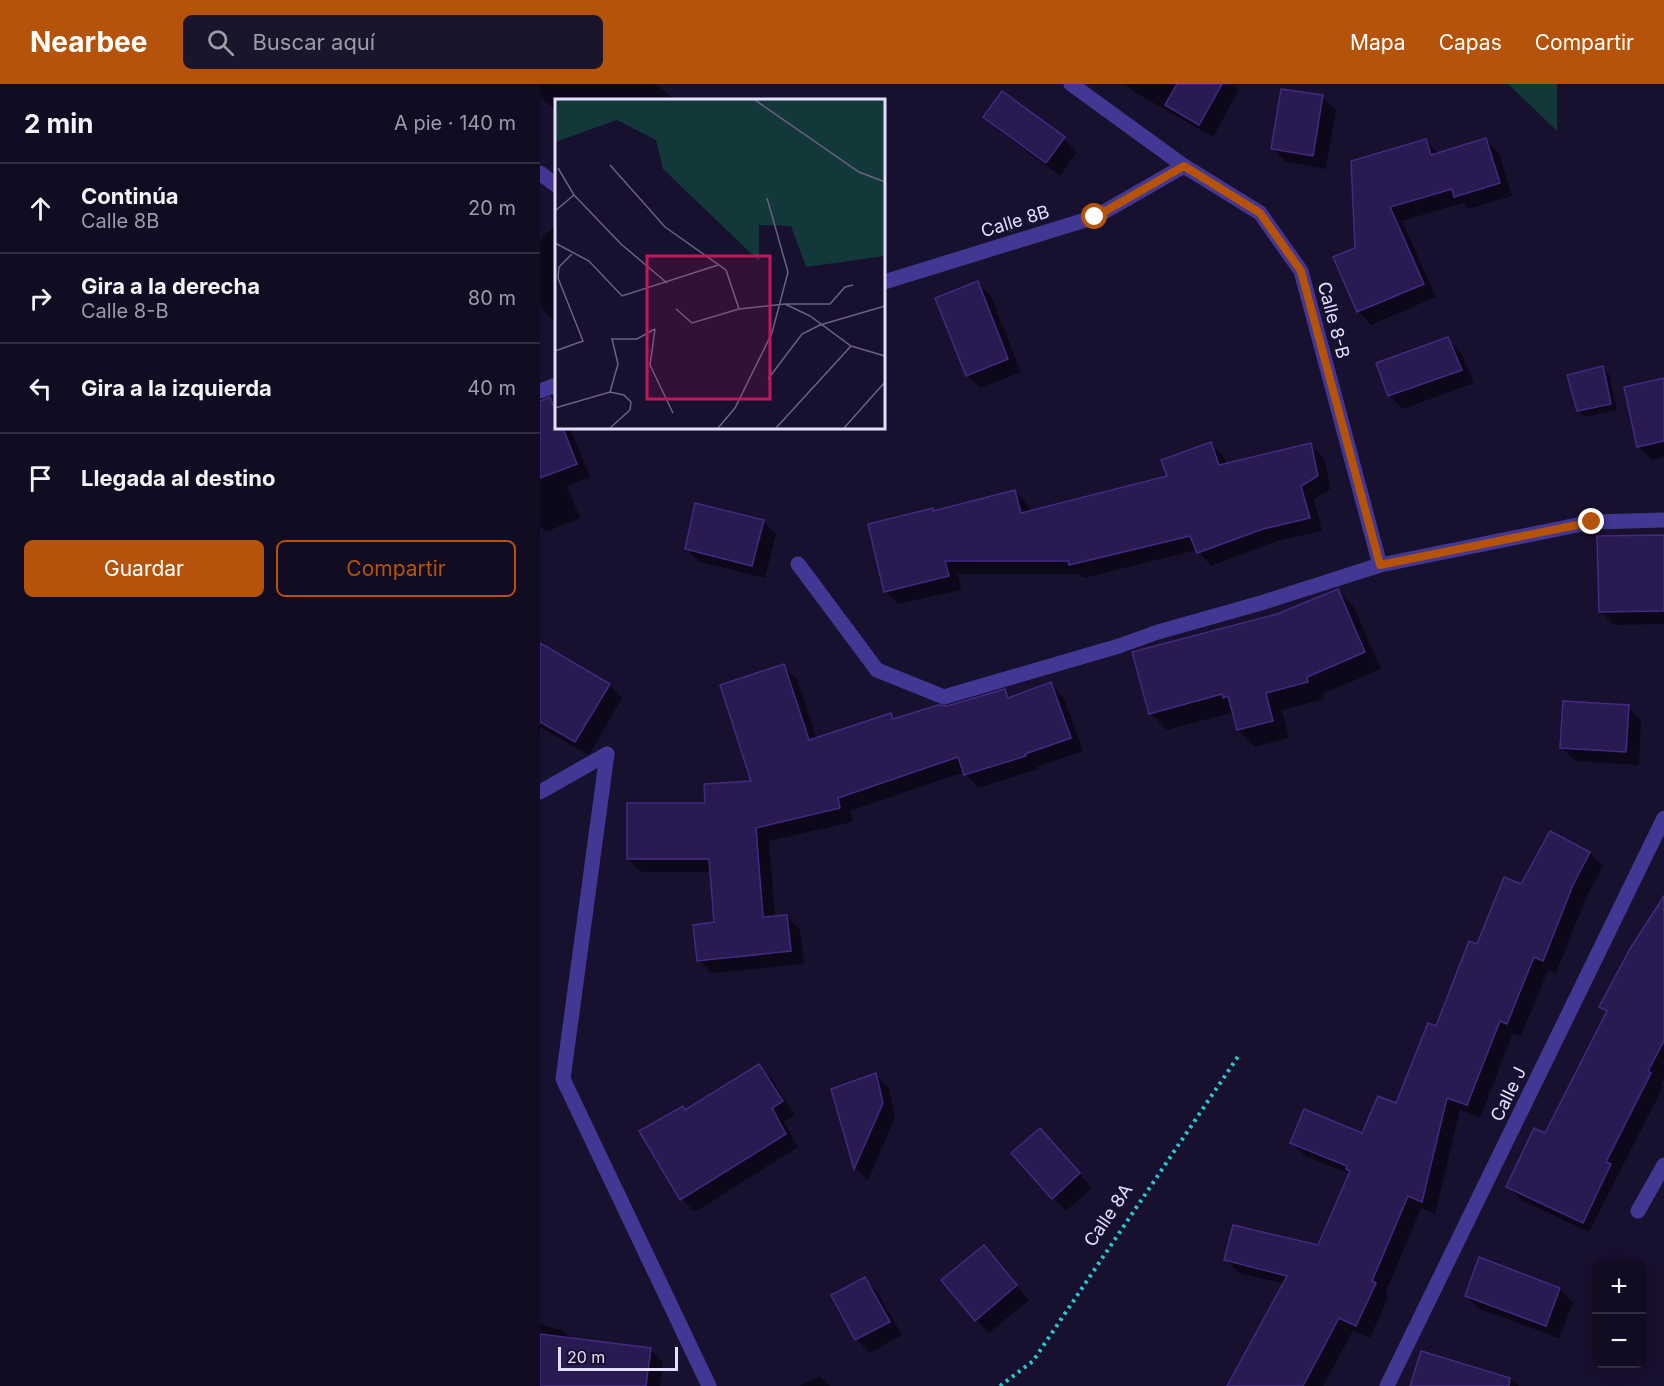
<!DOCTYPE html>
<html lang="es">
<head>
<meta charset="utf-8">
<style>
  :root { --surface:#120c23; --page:#1b152b; --text:#f1f3f6; --muted:#9c9ba6; --line:#312c41; --accent:#b45309 }
  body { margin:0; font-family:Inter,sans-serif; background:var(--page); color:var(--text) }
  .controls { position:absolute; right:18px; bottom:18px; display:grid; overflow:hidden; border-radius:9px; box-shadow:0 3px 15px #0003 }
  .controls button { width:54px; height:54px; display:grid; place-items:center; padding:0; border:0; border-bottom:2px solid var(--line); background:var(--surface); color:var(--text); font:30px sans-serif }
  .scale { position:absolute; left:18px; bottom:15px; width:120px; box-sizing:border-box; padding-left:6px; border:3px solid #e4deff; border-top:0; font-size:16px; line-height:21px; white-space:nowrap; color:#e4deff; -webkit-text-stroke:4px #18102f; paint-order:stroke }
  .stop { position:absolute; width:18px; height:18px; margin:-14px; border:4px solid #b45309; border-radius:50%; background:#fff }
  .stop.end { background:#b45309; border-color:#fff; box-shadow:0 2px 6px #0008 }
  .list { margin:0; padding:0; list-style:none }
  h2 { display:flex; justify-content:space-between; align-items:center; height:78px; margin:0; padding:0 24px; font-size:26px }
  h2 small { font-size:20px; font-weight:400; color:var(--muted) }
  .list li { display:grid; grid-template-columns:39px 1fr auto; gap:18px; align-items:center; box-sizing:border-box; height:90px; padding:0 24px; border-top:2px solid var(--line) }
  .list b { display:block; font-size:22px; white-space:nowrap }
  .list p { margin:0; font-size:20px; white-space:nowrap; color:var(--muted) }
  .list em { font-size:20px; font-style:normal; color:var(--muted) }
  .actions { display:flex; gap:12px; padding:18px 24px }
  .actions a { flex:1; padding:14px 0; border:2px solid var(--accent); border-radius:9px; text-align:center; font-size:21px; color:var(--accent) }
  .actions .main { background:var(--accent); color:#fff }
  .icon { flex:none; width:33px; height:33px; fill:none; stroke:currentColor; stroke-width:2; stroke-linecap:round; stroke-linejoin:round }
  .map { position:relative; flex:none; width:1124px; height:1302px; overflow:hidden }
  header { display:flex; align-items:center; gap:36px; box-sizing:border-box; height:84px; padding:0 30px; background:var(--accent); color:#fff }
  header strong { font-size:28px }
  nav { display:flex; gap:33px; margin-inline-start:auto; font-size:21px }
  .search { width:420px; height:54px; background:var(--page); display:flex; align-items:center; gap:15px; box-sizing:border-box; padding:0 21px; border-radius:9px; color:var(--muted); font-size:22px }
  main { display:flex }
  aside { flex:1; background:var(--surface) }
  .map>svg:first-child { display:block }
</style>
</head>
<body>
<header>
<strong>Nearbee</strong>
<div class="search"><svg class="icon" aria-label="search" viewBox="0 0 24 24"><circle cx="10" cy="10" r="6"/><path d="M15 15l6 6"/></svg>Buscar aquí</div>
<nav><a>Mapa</a><a>Capas</a><a>Compartir</a></nav>
</header>
<main>
<aside>
<h2>2 min<small>A pie · 140 m</small></h2>
<ul class="list">
<li><svg class="icon" aria-label="ahead" viewBox="0 0 24 24"><path d="M12 20V5M6 11l6-6 6 6"/></svg><div><b>Continúa</b><p>Calle 8B</p></div><em>20 m</em></li>
<li><svg class="icon" aria-label="right" viewBox="0 0 24 24"><path d="M7 20v-9h11M14 6l5 5-5 5"/></svg><div><b>Gira a la derecha</b><p>Calle 8-B</p></div><em>80 m</em></li>
<li><svg class="icon" aria-label="left" viewBox="0 0 24 24"><path d="M17 20v-9H6M10 6l-5 5 5 5"/></svg><div><b>Gira a la izquierda</b></div><em>40 m</em></li>
<li><svg class="icon" aria-label="arrive" viewBox="0 0 24 24"><path d="M6 21V4h12l-3 4 3 4H6"/></svg><div><b>Llegada al destino</b></div></li>
</ul>
<div class="actions"><a class="main">Guardar</a><a>Compartir</a></div>
</aside>
<div class="map">
<svg width="1124" height="1302" viewBox="0 0 1124 1302">
  <rect width="100%" height="100%" fill="#18102f"/>
  <path fill="#12383a" d="M968 0H1017V47Z"/>
  <g fill="#0007">
    <path d="M0 0H116L135 16H16V26L0 13Z"/>
    <path d="M585 0H693L699 6 673 53 596 9Z"/>
    <path d="M462 9 524 55 537 68 520 92 458 46 445 33Z"/>
    <path d="M782 13 796 26 786 85 746 78 733 65Z"/>
    <path d="M945 56 959 69 972 112 929 125 923 119 862 137 896 213 831 241 818 227 816 165 886 57 899 70Z"/>
    <path d="M16 141V240L0 222V156Z"/>
    <path d="M437 199 451 212 481 288 441 304 427 291Z"/>
    <path d="M907 255 921 268 934 299 863 325 849 311Z"/>
    <path d="M1062 284 1069 290 1077 326 1045 333 1038 326Z"/>
    <path d="M1124 295V373L1112 376 1098 362Z"/>
    <path d="M15 328 16 344H30L50 393 27 402 40 434 6 448 0 442V334Z"/>
    <path d="M670 359 684 373 687 381 770 361 784 374 791 405 774 415 782 447 737 457 671 482 657 466 544 494 540 490H418L421 506 358 520 345 507 392 426 394 428 475 407 488 421 490 428 629 393Z"/>
    <path d="M223 437 236 450 225 494 160 478 146 465Z"/>
    <path d="M1124 452V540L1074 541 1061 528Z"/>
    <path d="M797 506 814 523 841 585 783 610 784 615 742 626 749 654 715 663 698 646 694 628 627 646 610 629 737 531Z"/>
    <path d="M0 561 69 601 82 614 49 671 0 643Z"/>
    <path d="M243 582 257 595 277 655 350 631 355 635 407 624 465 607 471 614 511 600 524 614 543 667 497 683 498 685 438 704 424 688 310 727 313 738 229 757 235 833 247 832 260 846 264 880 172 889 158 876 176 840 172 788H101L88 775 167 721 213 698Z"/>
    <path d="M1088 623 1101 636 1099 681 1035 677 1022 664Z"/>
    <path d="M1011 749 1050 769 1063 782 1046 814 1016 889 1008 886 981 952 973 949 940 1034 920 1026 895 1130 881 1124 845 1210 848 1213 830 1254 813 1247 783 1302H689L744 1200 699 1189 686 1176 779 1163 810 1090 765 1072 752 1058 823 1051 857 1021 938 862 982 802Z"/>
    <path d="M1124 848V995L1121 1001 1123 1003 1049 1148 981 1116 968 1102 1005 1051 1068 929 1061 922Z"/>
    <path d="M219 982 232 995 255 1031 244 1038 258 1063 155 1128 141 1115 101 1048 146 1027Z"/>
    <path d="M336 991 349 1004 355 1033 328 1097 315 1084 293 1006Z"/>
    <path d="M513 1059 552 1104 526 1127 513 1114Z"/>
    <path d="M444 1163 489 1216 449 1249 436 1236Z"/>
    <path d="M940 1175 1020 1205 1033 1219 1019 1254 940 1225 926 1212Z"/>
    <path d="M325 1195 338 1209 362 1251 330 1269 316 1255Z"/>
    <path d="M0 1240 22 1246 32 1255 110 1265 123 1278 120 1302H0Z"/>
    <path d="M882 1269 974 1297 979 1302H872Z"/>
    <path d="M280 1292 290 1302H259Z"/>
  </g>
  <g fill="#2a1a52" stroke="#422a80" stroke-width="1.5">
    <path d="M637 0H682L659 41 625 21Z"/>
    <path d="M741 5 783 11 773 72 731 65Z"/>
    <path d="M462 7 525 53 506 79 443 33Z"/>
    <path d="M946 54 960 99 914 113 912 105 850 123 884 200 817 228 793 173 815 164 811 77 886 55 891 71Z"/>
    <path d="M438 197 468 275 426 292 395 214Z"/>
    <path d="M908 253 922 286 848 312 836 279Z"/>
    <path d="M1063 282 1071 320 1037 327 1027 291Z"/>
    <path d="M1124 294V357L1097 363 1084 303Z"/>
    <path d="M10 313 16 328V344H23L37 380 0 394V317Z"/>
    <path d="M671 358 679 381 771 359 778 392 761 402 770 434 723 445 657 469 650 452 529 481 528 477H405L409 492 344 508 328 440 393 424V427L475 406 481 429 627 392 621 376Z"/>
    <path d="M155 419 224 436 212 482 145 465Z"/>
    <path d="M1124 451V527L1059 528 1057 452Z"/>
    <path d="M798 505 825 568 767 593 768 598 726 609 733 637 697 646 688 612 683 614 682 610 609 630 592 568 737 530Z"/>
    <path d="M0 559 70 600 35 658 0 638Z"/>
    <path d="M244 580 269 656 351 629 353 635 398 621 407 622 465 605 468 614 511 598 531 654 485 670 486 672 424 691 418 673 298 714 300 724 216 744 223 833 247 831 251 867 157 877 153 841 174 838 169 775H87V719H165L164 700 211 697 180 601Z"/>
    <path d="M1023 617 1089 621 1086 668 1020 664Z"/>
    <path d="M1010 747 1050 768 1033 801 1003 877 994 873 967 940 960 937 927 1021 907 1014 882 1118 868 1112 832 1197 836 1199 816 1242 799 1234 763 1302H687L747 1192 684 1176 693 1141 778 1161 810 1087 806 1085 807 1082 750 1059 764 1025 822 1049 838 1012 856 1019 888 939 896 942 929 857 937 860 964 793 981 800Z"/>
    <path d="M1124 812V957L1108 987 1111 989 1066 1078 1071 1080 1043 1139 966 1103 994 1044 1005 1049 1067 927 1059 923 1090 865Z"/>
    <path d="M219 980 243 1017 232 1024 246 1050 140 1116 99 1047 143 1022 145 1026Z"/>
    <path d="M336 989 343 1019 314 1085 291 1005Z"/>
    <path d="M500 1044 540 1089 512 1115 471 1069Z"/>
    <path d="M444 1161 477 1201 435 1237 401 1196Z"/>
    <path d="M939 1173 1020 1204 1006 1242 925 1212Z"/>
    <path d="M325 1193 350 1238 315 1256 291 1211Z"/>
    <path d="M0 1250 111 1264 106 1302H0Z"/>
    <path d="M881 1267 970 1294 969 1302H870Z"/>
  </g>
  <g fill="none" stroke-linecap="round" stroke-linejoin="round">
    <path stroke="#26c8cb" stroke-width="4" stroke-dasharray="3 4.5" stroke-linecap="butt" d="M460 1302 493 1277 699 971"/>
    <g stroke="#423792" stroke-width="15">
      <path d="M531 0 644 82 720 129 761 187 840 481"/>
      <path d="M0 89 16 101"/>
      <path d="M344 198 555 133 644 82"/>
      <path d="M0 307 16 301"/>
      <path d="M258 480 337 586 404 613 579 562 618 548 721 519 840 481 1052 438 1124 436"/>
      <path d="M67 670 23 995 169 1302"/>
      <path d="M0 708 67 670"/>
      <path d="M1098 1127 1124 1081"/>
      <path d="M847 1302 1124 734"/>
    </g>
  </g>
  <g fill="none" stroke-linecap="round" stroke-linejoin="round">
    <path stroke="#b45309" stroke-width="8" d="M555 133 644 82 720 129 761 187 840 481 1052 438"/>
  </g>
  <g text-anchor="middle" dominant-baseline="central" stroke-width="4.5" stroke-linejoin="round" paint-order="stroke">
    <g font-size="18" fill="#e4deff" stroke="#18102f">
      <text transform="translate(475 137) rotate(-17)">Calle 8B</text>
      <text transform="translate(794 236) rotate(75)">Calle 8-B</text>
      <text transform="translate(968 1010) rotate(-64)">Calle J</text>
      <text transform="translate(568 1131) rotate(-56)">Calle 8A</text>
    </g>
  </g>
  <g transform="translate(15 15)">
    <rect width="330" height="330" fill="#18102f"/>
    <path d="M0 1H330V157L251 168 236 127 204 126V162L108 70 101 41 62 21 0 43Z" fill="#12383a"/>
    <path fill="none" stroke="#6a6282" stroke-width="1.5" d="M200 1 304 73 330 83M55 66 110 128 171 171 184 210M3 69 19 96 66 145 112 184M0 112 19 96M0 144 34 162 67 197 163 166M230 205H275L290 188 298 186M121 210 137 224 184 210 230 205 255 217 296 247 330 257M100 230 95 266 118 314M0 252 28 242 3 179 4 168 17 155M213 280 247 235 265 226 330 207M55 293 63 265 57 240H82L100 230M0 309 55 293 69 296 76 303 75 311 55 329M163 329 180 309 217 234 233 173 212 99M221 329 296 247M289 329 330 283"/>
    <path fill="#c2185b" fill-opacity="0.15" stroke="#c2185b" stroke-width="3" d="M92 157H215V300H92Z"/>
    <rect width="330" height="330" fill="none" stroke="#e4deff" stroke-width="3"/>
  </g>
</svg>
<div class="controls">
<button>+</button>
<button>−</button>
</div>
<div class="scale">20 m</div>
<div class="stop" style="left:555px;top:133px"></div>
<div class="stop end" style="left:1052px;top:438px"></div>
</div>
</main>
</body>
</html>
